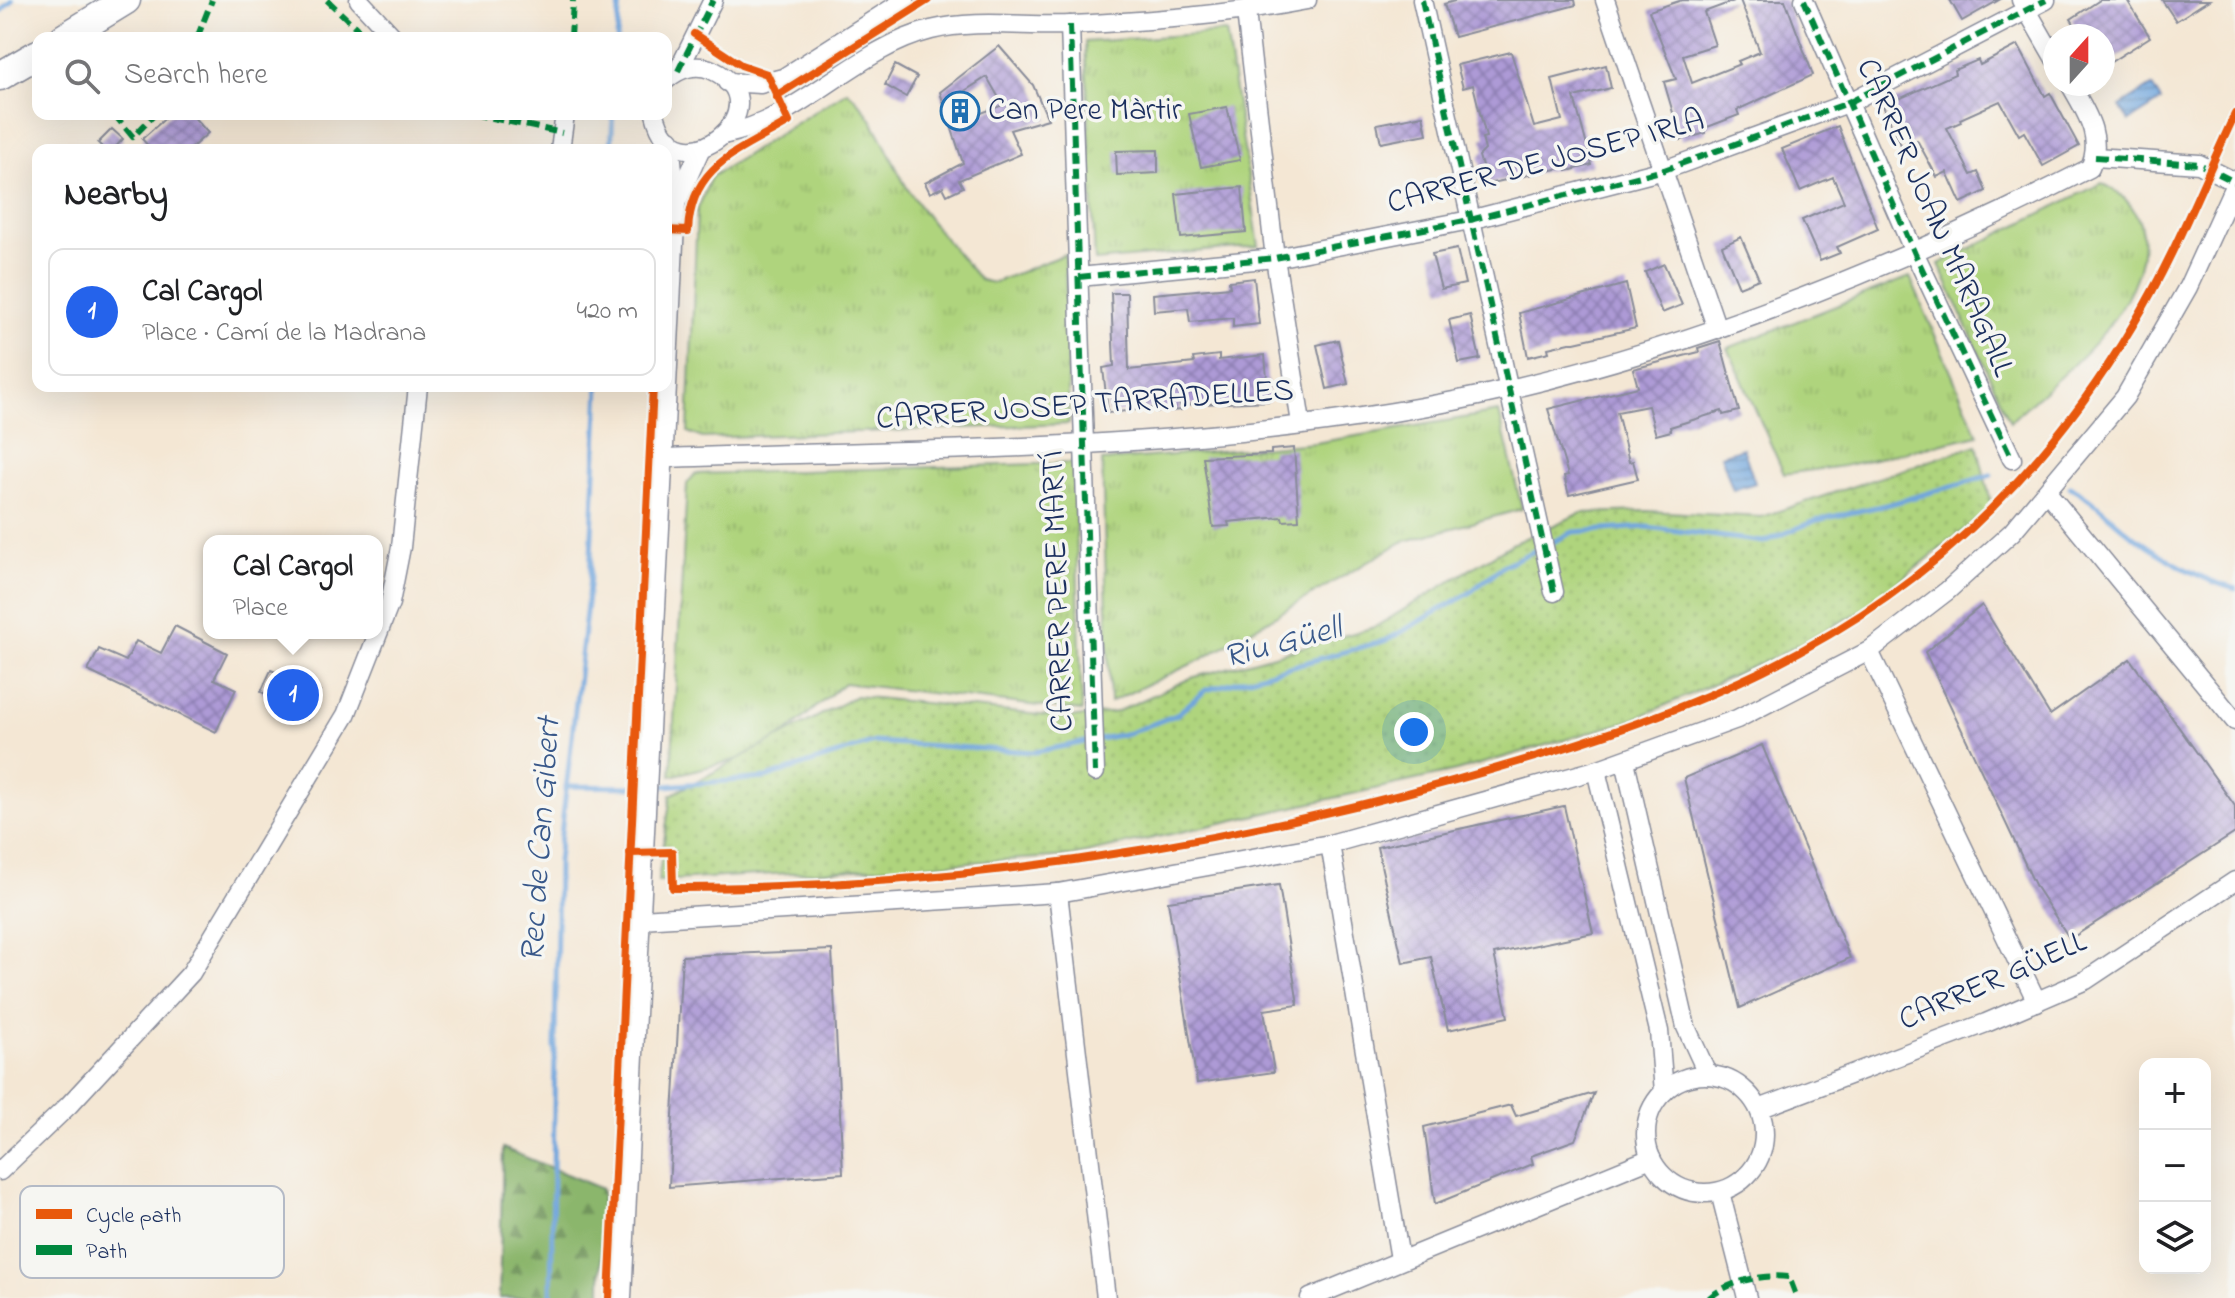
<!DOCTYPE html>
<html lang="en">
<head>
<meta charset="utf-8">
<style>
  :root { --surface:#fff; --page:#f6f6f6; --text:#202124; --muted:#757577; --line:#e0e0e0; --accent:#2563eb }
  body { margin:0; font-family:"Indie Flower",sans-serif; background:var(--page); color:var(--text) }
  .controls { position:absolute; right:24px; bottom:24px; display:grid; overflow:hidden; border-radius:16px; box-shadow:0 8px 32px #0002 }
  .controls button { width:72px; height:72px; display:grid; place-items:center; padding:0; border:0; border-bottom:2px solid var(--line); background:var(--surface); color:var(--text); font:40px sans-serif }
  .compass { position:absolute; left:2043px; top:24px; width:72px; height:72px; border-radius:50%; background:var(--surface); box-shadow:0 8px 32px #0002; rotate:21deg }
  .you { position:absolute; left:1414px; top:732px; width:28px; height:28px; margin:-20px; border:6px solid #fff; border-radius:50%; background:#1a73e8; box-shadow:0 0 0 12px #1a73e833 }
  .badge { display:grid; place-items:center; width:52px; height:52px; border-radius:50%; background:var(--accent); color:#fff; font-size:26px; font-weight:700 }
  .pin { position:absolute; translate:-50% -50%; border:4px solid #fff; box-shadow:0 2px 8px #0006 }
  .popup { position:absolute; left:203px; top:535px; width:180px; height:104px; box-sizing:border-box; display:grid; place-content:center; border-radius:16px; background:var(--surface); filter:drop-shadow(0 2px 6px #0005); font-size:26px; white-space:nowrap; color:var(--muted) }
  .popup b { font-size:30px; color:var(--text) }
  .popup::after { content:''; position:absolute; left:50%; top:100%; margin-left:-16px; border:16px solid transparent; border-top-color:var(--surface) }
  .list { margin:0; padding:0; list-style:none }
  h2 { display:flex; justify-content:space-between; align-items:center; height:104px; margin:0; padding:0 32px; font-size:34px }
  h2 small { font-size:26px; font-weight:400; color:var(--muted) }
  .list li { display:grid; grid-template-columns:52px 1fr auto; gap:24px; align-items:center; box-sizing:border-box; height:128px; margin:0 16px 16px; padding:0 16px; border:2px solid var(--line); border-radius:16px }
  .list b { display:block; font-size:30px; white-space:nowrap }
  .list p { margin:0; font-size:26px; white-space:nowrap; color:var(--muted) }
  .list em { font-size:26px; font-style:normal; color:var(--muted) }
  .icon { flex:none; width:44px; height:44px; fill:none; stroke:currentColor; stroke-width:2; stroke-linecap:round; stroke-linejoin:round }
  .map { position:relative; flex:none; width:2235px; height:1298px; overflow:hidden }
  .search { position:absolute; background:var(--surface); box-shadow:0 8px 32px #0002; left:32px; top:32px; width:640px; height:88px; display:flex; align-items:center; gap:20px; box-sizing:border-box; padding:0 28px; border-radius:16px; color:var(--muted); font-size:30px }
  .panel { position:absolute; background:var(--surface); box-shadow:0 8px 32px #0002; left:32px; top:144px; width:640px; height:248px; border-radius:16px }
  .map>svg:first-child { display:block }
</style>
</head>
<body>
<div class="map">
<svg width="2235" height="1298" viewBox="0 0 2235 1298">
  <defs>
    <pattern id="grass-tufts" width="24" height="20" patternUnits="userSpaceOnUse" patternTransform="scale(2)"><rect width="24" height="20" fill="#afd47d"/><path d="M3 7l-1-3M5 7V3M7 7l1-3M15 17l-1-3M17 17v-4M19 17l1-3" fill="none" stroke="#96b66e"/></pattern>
    <pattern id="forest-firs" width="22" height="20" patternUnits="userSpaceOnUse" patternTransform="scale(2)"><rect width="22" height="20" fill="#8bb66c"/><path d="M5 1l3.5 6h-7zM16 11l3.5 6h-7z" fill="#71945c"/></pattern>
    <pattern id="park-dots" width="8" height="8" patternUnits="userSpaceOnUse" patternTransform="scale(2)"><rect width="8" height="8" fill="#afd47d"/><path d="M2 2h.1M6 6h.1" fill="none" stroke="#96b66e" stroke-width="1.8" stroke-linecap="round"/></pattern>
    <pattern id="water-rules" width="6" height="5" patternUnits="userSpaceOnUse" patternTransform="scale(2)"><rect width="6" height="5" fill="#6fa5dd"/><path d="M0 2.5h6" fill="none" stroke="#5a87b6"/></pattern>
    <pattern id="building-cross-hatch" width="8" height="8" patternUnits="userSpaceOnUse" patternTransform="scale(2)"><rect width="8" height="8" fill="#ad9ad6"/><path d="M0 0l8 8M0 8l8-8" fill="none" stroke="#8c7eb1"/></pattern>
  </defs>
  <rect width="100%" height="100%" fill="#f6f6f2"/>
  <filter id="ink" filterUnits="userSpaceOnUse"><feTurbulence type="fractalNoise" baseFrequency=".0125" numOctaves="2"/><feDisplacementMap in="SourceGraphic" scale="16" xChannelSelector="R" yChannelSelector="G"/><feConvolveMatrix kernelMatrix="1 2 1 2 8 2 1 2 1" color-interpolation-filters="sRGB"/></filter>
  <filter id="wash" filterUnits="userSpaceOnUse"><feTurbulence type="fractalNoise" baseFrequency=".006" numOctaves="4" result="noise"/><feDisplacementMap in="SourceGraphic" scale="32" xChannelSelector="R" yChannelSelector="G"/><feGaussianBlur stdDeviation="1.8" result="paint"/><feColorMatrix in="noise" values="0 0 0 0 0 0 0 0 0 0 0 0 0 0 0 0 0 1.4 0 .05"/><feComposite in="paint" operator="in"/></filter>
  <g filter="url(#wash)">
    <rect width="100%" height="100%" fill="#f4e7d4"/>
    <g fill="url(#grass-tufts)" stroke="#65826e" stroke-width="2">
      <path d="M1226 32 1259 246 1095 261 1085 42Z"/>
      <path d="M847 91C876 115 887 154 906 186 927 220 955 250 980 280L993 283 1065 254 1069 424 702 438 688 432 697 211 711 177Z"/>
      <path d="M2102 183C2166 215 2144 280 2107 328 2082 361 2040 393 2010 422L1939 264Z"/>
      <path d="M1910 277 1978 435 1843 466 1784 474 1728 348Z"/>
      <path d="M1499 412 1522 509 1402 542 1200 660 1110 702 1102 461 1315 443Z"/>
      <path d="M1074 463 1082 711 844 683 763 753 671 776 687 484 695 474Z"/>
    </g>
    <path fill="url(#forest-firs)" stroke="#537265" stroke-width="2" d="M503 1148 602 1189 601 1298H499Z"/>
    <path fill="url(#park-dots)" stroke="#65826e" stroke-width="2" d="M1977 445 1992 507 1865 609 1783 653 1632 720 1456 771 1072 856 658 881 671 795 856 696 1069 718 1116 712 1191 678 1375 627 1512 544 1581 513 1647 511 1761 517Z"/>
    <g fill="url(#water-rules)" stroke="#456a9e" stroke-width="2">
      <path d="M2152 86 2161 101 2129 121 2120 106Z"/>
      <path d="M1743 448 1755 483 1733 490 1721 455Z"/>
    </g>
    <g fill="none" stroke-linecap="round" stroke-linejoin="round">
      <g stroke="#6fa5dd" stroke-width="5">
        <path d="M0 12 12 0"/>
        <path d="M617 38 620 0"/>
        <path d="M611 150 613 114"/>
        <path d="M2070 487C2095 499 2112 521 2135 537 2165 559 2199 579 2235 589"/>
        <path d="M1549 544 1573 532 1647 527 1764 542 1817 520 1890 504 1991 475"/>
        <path d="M1100 739 1129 733 1176 715 1206 690 1387 640 1468 594 1504 565 1540 548"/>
        <path d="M566 786 641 787"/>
        <path d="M651 787 766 778 874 742 1035 752 1090 741"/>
        <path d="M551 1298 558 861 590 577 599 386"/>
      </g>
    </g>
    <g id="blocks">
      <g fill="url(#building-cross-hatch)" fill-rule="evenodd">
        <path d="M1458 0H1575L1576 5 1454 37 1444 4Z"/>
        <path d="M1682 0 1734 1 1704 12 1715 45 1683 55 1692 83 1740 64 1738 61 1760 52 1740 0H1785L1813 75 1737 110 1739 115 1705 128 1706 133 1681 140 1664 82 1676 79 1649 11Z"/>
        <path d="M1950 0H1999L1962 21Z"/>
        <path d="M2100 0H2127L2150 37 2103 67V36H2082L2071 19Z"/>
        <path d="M2162 0H2209L2176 21Z"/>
        <path d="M2018 45 2045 96 2050 93 2079 146 2043 166 2024 132 2019 135 2000 101 1960 119 1961 122 1947 128 1971 175 1978 172 1986 191 1961 203 1947 172 1937 177 1917 140 1902 147 1883 106 1955 74 1954 70 1978 60 1980 65Z"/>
        <path d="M999 46 1033 85 1048 119 1010 130 1021 154 959 180 963 187 947 195 943 187 930 193 925 183 963 163 940 92ZM987 77 1003 105 976 115 965 91Z"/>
        <path d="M1511 52 1534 127 1562 120 1552 79 1606 65 1611 88 1574 97 1592 165 1567 171 1566 167 1487 184 1479 156 1485 150 1482 138 1486 137 1473 85 1463 88 1457 65Z"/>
        <path d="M895 65 917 77 906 97 885 85Z"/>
        <path d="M1227 107 1240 160 1201 167 1189 114Z"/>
        <path d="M170 114H191L208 133 189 150H152L142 139Z"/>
        <path d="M1423 115 1427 134 1381 143 1377 124Z"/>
        <path d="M1838 126 1878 229 1837 247 1840 253 1820 261 1802 220 1844 202 1833 177 1800 191 1782 149Z"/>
        <path d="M112 129 123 139 113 150H105L98 143Z"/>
        <path d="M1158 150V173L1117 175 1116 151Z"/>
        <path d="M1242 187 1246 232 1181 238 1176 194Z"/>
        <path d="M1741 237 1759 279 1739 287 1722 246Z"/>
        <path d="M1457 249 1465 284 1441 289 1432 254Z"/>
        <path d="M1664 264 1682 305 1662 313 1645 272Z"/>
        <path d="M1254 278 1259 324 1233 327V318L1190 322 1188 308 1154 311 1153 294 1230 287 1229 281Z"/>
        <path d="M1626 284 1636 328 1548 348 1549 352 1528 357 1519 313Z"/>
        <path d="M1111 293H1127L1129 370 1194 363 1193 358 1219 355V360L1265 355 1269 401 1180 405 1181 410 1155 412V408L1108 413 1103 368 1114 366Z"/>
        <path d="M1470 315 1480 359 1459 363 1449 320Z"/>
        <path d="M1338 340 1348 384 1327 389 1317 345Z"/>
        <path d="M1720 341 1739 411 1723 415 1722 411 1670 427 1671 431 1656 435 1648 406 1617 412 1629 462 1633 461 1638 479 1569 495 1564 476 1568 475 1548 409 1638 387 1633 369 1699 352 1698 348Z"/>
        <path d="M1294 448 1299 520 1283 521 1282 517 1228 522 1229 526 1213 527 1203 457 1271 454V450Z"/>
        <path d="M1982 605 2050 715 2130 659 2235 806V833L2070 939 2036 887 1925 652Z"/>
        <path d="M175 626 227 653 214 679 236 689 216 732 88 671 99 649 126 661 136 641 161 653Z"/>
        <path d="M271 670 320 692 307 720 271 703 274 697 261 692Z"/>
        <path d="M1762 745 1850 958 1740 1008 1684 778Z"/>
        <path d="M1564 806 1593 933 1494 954 1508 1017 1448 1030 1431 957 1403 963 1377 847Z"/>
        <path d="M1279 885 1298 1005 1264 1010 1274 1072 1197 1083 1168 901Z"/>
        <path d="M832 950 843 1173 669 1187 682 956Z"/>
        <path d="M1594 1093 1575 1140 1531 1156 1533 1164 1435 1204 1424 1127 1511 1105 1516 1116Z"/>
      </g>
    </g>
  </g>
  <g filter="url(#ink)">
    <use href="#blocks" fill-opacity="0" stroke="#888b99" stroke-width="2"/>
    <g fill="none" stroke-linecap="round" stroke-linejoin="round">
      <g stroke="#888b99" stroke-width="21">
        <g id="street">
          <path d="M359 0 394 38"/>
          <path d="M1422 0 1554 592"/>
          <path d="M1605 0 1717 329"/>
          <path d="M1804 0 1915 254 2012 459"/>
          <path d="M2021 0 2055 59"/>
          <path d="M1246 12 1275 258 1301 423"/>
          <path d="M1070 25 1095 772"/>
          <path d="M678 71 713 0"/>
          <path d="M727 82 760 84 783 78 905 0"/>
          <path d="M655 114C676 200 788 105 712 70 696 63 679 68 666 80"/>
          <path d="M727 134C802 118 855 49 931 30 976 19 1025 27 1071 25 1150 21 1229 15 1307 0"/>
          <path d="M560 150 565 114"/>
          <path d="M2095 157 2199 164 2235 182"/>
          <path d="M676 203 701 148"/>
          <path d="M1079 277 1275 258 1470 220 1664 170 1848 103 2046 0"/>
          <path d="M663 458C945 448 1234 453 1510 389 1712 341 1905 263 2090 168 2104 136 2085 111 2070 84"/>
          <path d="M2047 492 2235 721"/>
          <path d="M1869 651 2037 1002"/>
          <path d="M1625 761 1686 1027 1708 1075"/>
          <path d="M1596 770 1659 1031 1664 1092"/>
          <path d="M1330 844 1400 1259"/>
          <path d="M1058 893 1106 1298"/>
          <path d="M641 919 1058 893 1330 844 1596 770 1737 719 1869 651 1947 591 2012 532 2125 397 2188 287 2235 184"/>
          <circle cx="1705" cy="1134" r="59"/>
          <path d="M1759 1109 1986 1023 2086 980 2235 881"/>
          <path d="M0 1171 69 1105 191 973 346 715 390 603 401 547 418 386"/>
          <path d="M1720 1192 1747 1298"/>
          <path d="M622 1298 676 203 670 139"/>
          <path d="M1310 1298 1651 1158"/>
        </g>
      </g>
      <g stroke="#888b99" stroke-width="31">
        <g id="primary">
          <path d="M64 38 126 0"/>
          <path d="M0 76 38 54"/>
        </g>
      </g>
      <use href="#street" stroke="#fff" stroke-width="18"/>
      <use href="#primary" stroke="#fff" stroke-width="28"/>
      <g stroke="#00873e" stroke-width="6" stroke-dasharray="12 6" stroke-linecap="butt">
        <path d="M327 0 367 38"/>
        <path d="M1422 0 1554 592"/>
        <path d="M1804 0 1915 254 2012 459"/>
        <path d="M1070 25 1095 772"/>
        <path d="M197 38 212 0"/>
        <path d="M571 38 573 0"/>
        <path d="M678 71 713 0"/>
        <path d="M114 114 133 137 155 114"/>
        <path d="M473 114 562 133"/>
        <path d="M2095 157 2199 164 2235 182"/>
        <path d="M1079 277 1275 258 1470 220 1664 170 1848 103 2046 0"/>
        <path d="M1709 1298C1729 1281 1763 1274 1789 1277L1797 1298"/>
      </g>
      <g stroke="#f6f6f2" stroke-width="13">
        <g id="cycleway">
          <path d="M776 96 928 0"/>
          <path d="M666 230 688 231C691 165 738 152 789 122L767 74 741 65 694 34"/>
          <path d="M630 853 672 852 673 888C937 889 1198 851 1452 781 1652 725 1840 662 1990 510 2045 455 2093 393 2133 325 2173 259 2202 184 2235 114"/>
          <path d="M609 1298 653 386"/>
        </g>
      </g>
      <use href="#cycleway" stroke="#e8590c" stroke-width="8"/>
    </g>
  </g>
  <defs>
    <g id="building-ring" transform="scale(2)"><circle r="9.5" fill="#f6f6f2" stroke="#1f6fb2" stroke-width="1.5"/><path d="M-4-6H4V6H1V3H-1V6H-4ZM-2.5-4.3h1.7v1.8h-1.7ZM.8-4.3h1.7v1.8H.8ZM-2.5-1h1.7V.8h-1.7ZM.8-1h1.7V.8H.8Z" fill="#1f6fb2"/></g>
  </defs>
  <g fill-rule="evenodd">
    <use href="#building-ring" x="960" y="111"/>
  </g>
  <g text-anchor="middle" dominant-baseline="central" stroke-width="7" stroke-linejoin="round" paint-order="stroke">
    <g font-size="32" fill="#1b2f5e" stroke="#f6f6f2" text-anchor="start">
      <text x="988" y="111">Can Pere Màrtir</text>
    </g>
    <g font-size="32" fill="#1b2f5e" stroke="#f6f6f2">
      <text transform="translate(1546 163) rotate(-15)">CARRER DE JOSEP IRLA</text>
      <text transform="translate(1934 218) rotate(66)">CARRER JOAN MARAGALL</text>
      <text transform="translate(1085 406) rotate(-4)">CARRER JOSEP TARRADELLES</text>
      <text transform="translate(1059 591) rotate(-92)">CARRER PERE MARTÍ</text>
      <text transform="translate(1993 982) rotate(-24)">CARRER GÜELL</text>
    </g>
    <g font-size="34" font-style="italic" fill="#38588a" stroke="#f6f6f2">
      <text transform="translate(1283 644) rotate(-15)">Riu Güell</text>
      <text transform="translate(542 840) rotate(-86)">Rec de Can Gibert</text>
    </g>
  </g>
  <rect x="20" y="1186" width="264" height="92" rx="12" fill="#f6f6f2" stroke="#b4bac6" stroke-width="2"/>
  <rect x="36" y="1209" width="36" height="10" fill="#e8590c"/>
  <rect x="36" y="1245" width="36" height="10" fill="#00873e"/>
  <g font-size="22" fill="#1b2f5e">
    <text x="86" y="1222">Cycle path</text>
    <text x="86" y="1258">Path</text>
  </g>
</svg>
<div class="controls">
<button>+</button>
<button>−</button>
<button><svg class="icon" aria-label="layers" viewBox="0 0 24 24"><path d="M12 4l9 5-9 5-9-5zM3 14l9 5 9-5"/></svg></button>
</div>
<svg class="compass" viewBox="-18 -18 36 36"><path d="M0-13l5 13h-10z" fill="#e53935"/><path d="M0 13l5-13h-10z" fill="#757577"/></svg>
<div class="you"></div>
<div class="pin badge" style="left:293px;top:695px">1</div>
<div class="popup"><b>Cal Cargol</b>Place</div>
<div class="search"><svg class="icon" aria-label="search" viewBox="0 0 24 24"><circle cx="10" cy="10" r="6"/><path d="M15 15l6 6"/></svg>Search here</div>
<section class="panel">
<h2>Nearby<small></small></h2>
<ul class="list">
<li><span class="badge">1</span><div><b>Cal Cargol</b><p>Place · Camí de la Madrana</p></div><em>420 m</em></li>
</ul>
</section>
</div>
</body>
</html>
